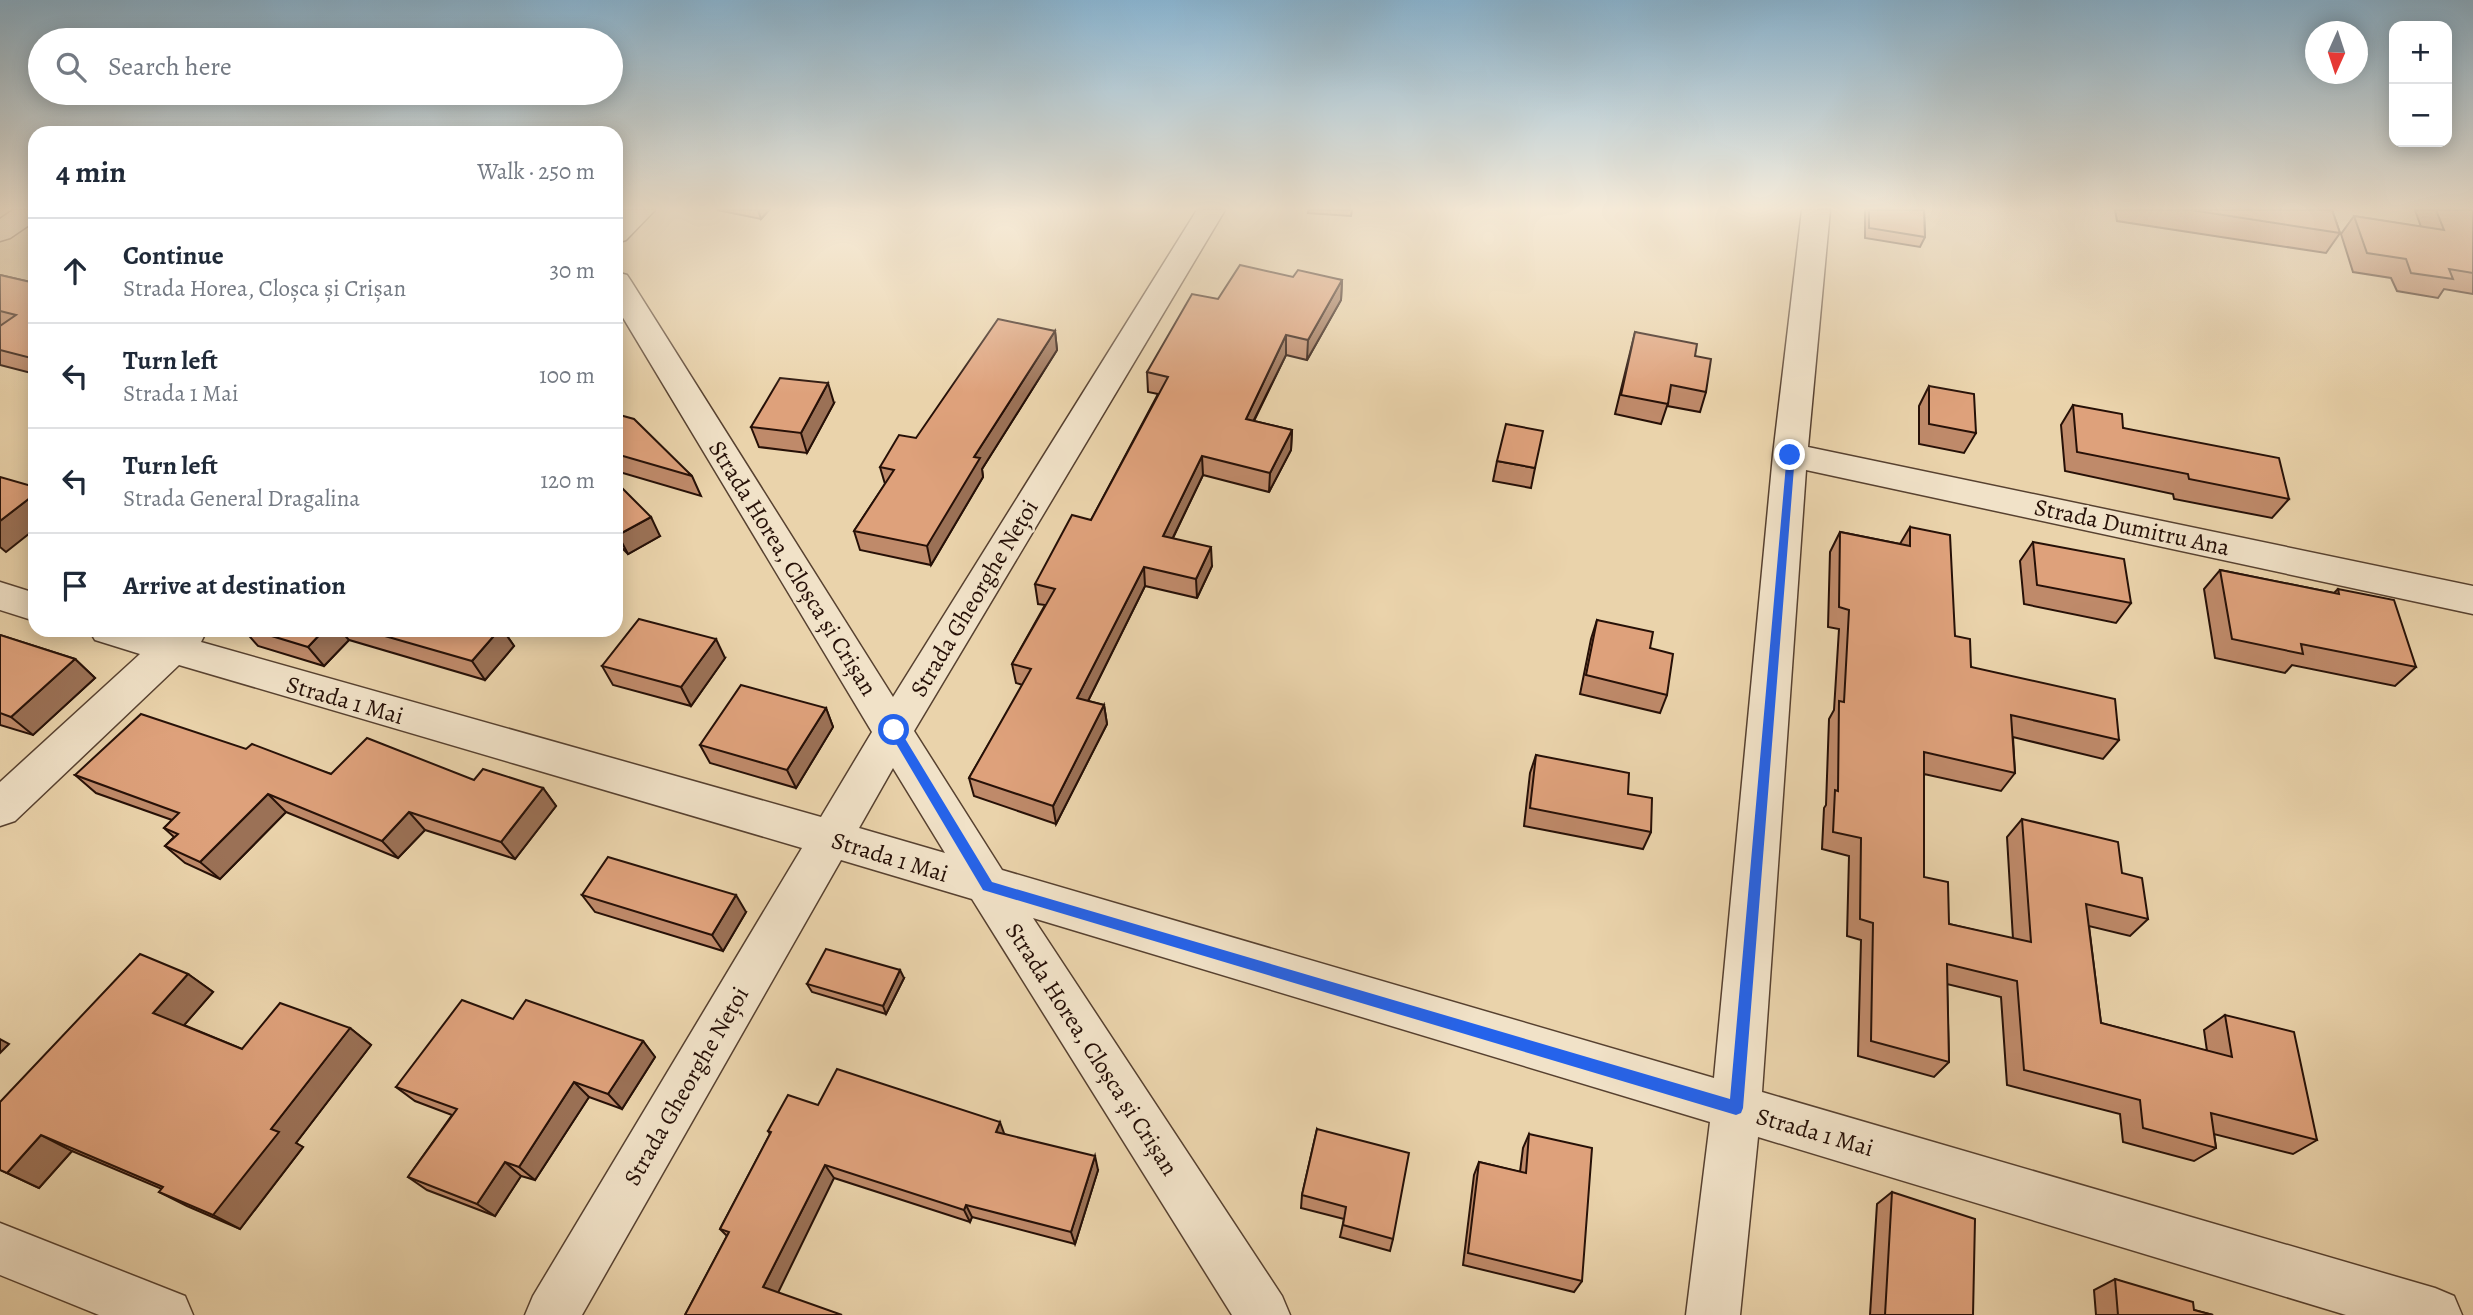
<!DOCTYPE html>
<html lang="en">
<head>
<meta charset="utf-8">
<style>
  :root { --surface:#fff; --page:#f2f2f3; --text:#1f2937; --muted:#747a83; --line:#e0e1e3 }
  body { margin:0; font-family:Alegreya,serif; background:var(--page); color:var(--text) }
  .controls { position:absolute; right:21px; top:21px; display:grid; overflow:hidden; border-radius:14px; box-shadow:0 4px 18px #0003 }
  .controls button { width:63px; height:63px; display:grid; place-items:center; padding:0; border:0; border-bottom:2px solid var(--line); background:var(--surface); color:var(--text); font:35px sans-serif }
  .compass { position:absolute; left:2305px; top:21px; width:63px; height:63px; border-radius:50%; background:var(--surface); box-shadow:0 4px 18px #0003; rotate:183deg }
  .stop { position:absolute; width:21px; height:21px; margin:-16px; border:5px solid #2563eb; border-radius:50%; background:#fff }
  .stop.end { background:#2563eb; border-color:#fff; box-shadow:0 2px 7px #0008 }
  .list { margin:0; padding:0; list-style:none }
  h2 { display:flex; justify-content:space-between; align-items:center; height:91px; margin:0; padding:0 28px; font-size:30px }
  h2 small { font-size:23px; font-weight:400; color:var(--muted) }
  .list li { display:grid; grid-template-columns:46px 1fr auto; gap:21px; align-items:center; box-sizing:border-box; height:105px; padding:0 28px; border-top:2px solid var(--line) }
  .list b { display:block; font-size:26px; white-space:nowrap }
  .list p { margin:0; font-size:23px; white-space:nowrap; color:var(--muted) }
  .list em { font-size:23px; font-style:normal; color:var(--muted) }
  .icon { flex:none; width:38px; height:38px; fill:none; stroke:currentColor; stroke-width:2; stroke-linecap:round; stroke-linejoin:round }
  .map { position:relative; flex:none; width:2473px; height:1315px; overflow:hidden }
  .search { position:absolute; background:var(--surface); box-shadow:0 4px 18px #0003; left:28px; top:28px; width:595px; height:77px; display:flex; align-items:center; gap:18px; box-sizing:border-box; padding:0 24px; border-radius:38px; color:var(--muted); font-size:26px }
  .panel { position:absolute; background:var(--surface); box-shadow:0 4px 18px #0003; left:28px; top:126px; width:595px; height:511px; border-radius:21px }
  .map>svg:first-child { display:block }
</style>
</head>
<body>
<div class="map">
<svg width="2473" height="1315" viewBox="0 0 2473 1315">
  <rect width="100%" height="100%" fill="#ead3ab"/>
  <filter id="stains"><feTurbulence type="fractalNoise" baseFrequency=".00286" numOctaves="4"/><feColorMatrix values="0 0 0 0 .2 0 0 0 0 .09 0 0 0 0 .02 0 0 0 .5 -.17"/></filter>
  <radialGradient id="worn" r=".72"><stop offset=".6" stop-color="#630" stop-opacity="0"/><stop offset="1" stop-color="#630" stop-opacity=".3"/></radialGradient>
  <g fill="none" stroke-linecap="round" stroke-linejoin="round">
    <g stroke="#574130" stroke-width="3">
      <g id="street">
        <path d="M13 210H35V221L10 238 0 241V219Z"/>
        <path d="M624 210H655L626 240 616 243V218Z"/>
        <path d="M1197 210H1225L914 731 1002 870 1714 1078 1773 455 1802 210H1830L1808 447 2473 586V614L1806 470 1762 1092 2435 1288 2454 1296 2462 1315H2346L1758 1137 1740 1315H1686L1710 1122 1033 918 1282 1296 1290 1315H1232L972 899 841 860 582 1315H525L533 1296 802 848 179 665 15 821 0 826V782L140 654 95 640 89 630H201L204 636 201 642 821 817 872 732 616 306V272L627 275 631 281 893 697ZM893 768 945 853 859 828Z"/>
        <path d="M0 582 35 593V621L0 610Z"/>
        <path d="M0 1223 185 1296 193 1315H99L0 1275Z"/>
      </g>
    </g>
    <use href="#street" fill="#f1e2c8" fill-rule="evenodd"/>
  </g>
  <g fill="#bf8a6a" stroke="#261007" stroke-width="2">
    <path d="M717 210H769L761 219Z"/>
    <path d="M1308 210H1352L1351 216 1308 213Z"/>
    <path d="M1865 210H1924L1925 237 1920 247 1865 238Z"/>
    <path d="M2115 210H2332L2340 233 2326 253 2117 221Z"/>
    <path d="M2415 210H2473V294L2444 289 2438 298 2397 291 2391 278 2353 272 2341 234 2354 216 2421 227Z"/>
    <path d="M0 275 35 283V374L0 365Z"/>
    <path d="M1293 277 1342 280 1341 300 1307 360 1286 355 1254 421 1292 430 1291 450 1269 492 1203 475 1173 538 1212 566 1197 598 1145 586 1088 701 1104 705 1107 724 1056 824 974 796 969 778 1023 685 1016 683 1012 664 1045 605 1038 604 1035 584 1091 520 1158 394 1148 392 1147 372 1218 299Z"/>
    <path d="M1055 331 1057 350 982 469 983 477 931 565 860 550 854 531 885 484 880 467Z"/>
    <path d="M1635 332 1695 356 1706 392 1700 412 1667 406 1661 424 1615 414Z"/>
    <path d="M1929 386 1976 433 1964 453 1919 444V406Z"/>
    <path d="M834 403 807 453 759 447 751 427Z"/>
    <path d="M2073 405 2123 428 2289 499 2272 518 2174 499 2173 494 2065 471 2061 425Z"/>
    <path d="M616 414 692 476 701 496 616 471Z"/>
    <path d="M1497 461 1535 468 1531 488 1493 481Z"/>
    <path d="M616 490 660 536 628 554 616 542Z"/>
    <path d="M1910 527 1955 636 1971 667 2119 740 2103 759 2013 737 2015 773 2001 791 1924 774V877L1949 924 2013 939 2007 837 2022 819 2122 873 2148 919 2130 936 2089 926 2101 1023 2207 1051 2204 1030 2225 1015 2317 1140 2293 1154 2214 1134 2216 1148 2194 1161 2123 1142 2120 1114 2007 1085 2001 997 1947 984 1949 1062 1934 1077 1858 1056 1861 940 1847 936 1849 856 1822 849 1824 808 1826 805 1829 719 1834 710 1839 629 1828 627 1830 552 1840 532 1900 544Z"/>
    <path d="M2033 542 2131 603 2116 623 2024 604 2020 561Z"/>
    <path d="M2220 570 2334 593 2338 589 2416 667 2395 686 2292 665 2285 673 2215 658 2204 589Z"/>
    <path d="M1597 620 1650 648 1667 695 1660 713 1580 694 1591 639Z"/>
    <path d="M244 630H503L514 646 485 680 349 640 324 666 258 646Z"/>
    <path d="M0 635 75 659 95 678 33 735 0 725Z"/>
    <path d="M725 658 691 706 613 685 602 666Z"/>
    <path d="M826 708 833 727 796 788 710 763 700 745Z"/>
    <path d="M246 749 331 774 474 780 543 788 556 806 515 859 425 830 398 858 286 812 220 879 185 863 165 846 174 837 164 828 172 820 96 793 75 775Z"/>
    <path d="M1536 755 1628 794 1651 832 1643 849 1524 826 1530 773Z"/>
    <path d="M582 895 746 912 723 951 595 912Z"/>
    <path d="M188 974 213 992 184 1025 242 1049 350 1028 371 1045 296 1143 303 1147 240 1229 187 1206 159 1192 162 1189 72 1151 39 1188 0 1170Z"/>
    <path d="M904 978 886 1014 812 992 807 984Z"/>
    <path d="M513 1019 643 1041 655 1057 622 1109 589 1097 535 1180 521 1176 495 1216 427 1190 408 1177 452 1115 415 1101 396 1087Z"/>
    <path d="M818 1105 1004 1134 1098 1170 1075 1244 972 1217 970 1222 834 1178 685 1315 727 1236 720 1229 770 1134 768 1131Z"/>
    <path d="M1317 1129 1393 1239 1390 1251 1340 1237 1344 1219 1301 1208 1302 1195Z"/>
    <path d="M1529 1134 1582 1281 1574 1292 1463 1265 1474 1175 1479 1162 1520 1172 1523 1148Z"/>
    <path d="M1892 1192 1973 1315H1870L1877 1204Z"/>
    <path d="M2115 1279 2194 1310 2213 1315H2096L2094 1290Z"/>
  </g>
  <g fill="#9b7156" stroke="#261007" stroke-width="2">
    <path d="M758 210H769L761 219Z"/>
    <path d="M1342 280 1341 300 1307 360 1308 340Z"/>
    <path d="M1055 331 1057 350 982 469 983 477 931 565 927 546 974 457Z"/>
    <path d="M1286 335V355L1245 438 1246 419Z"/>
    <path d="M828 383 834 403 807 453 801 433Z"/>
    <path d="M1292 430 1291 450 1269 492 1270 473Z"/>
    <path d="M1202 456 1203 475 1164 556 1163 536Z"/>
    <path d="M35 494V529L6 552 0 547V521Z"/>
    <path d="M651 517 660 536 628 554 618 535Z"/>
    <path d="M1211 547 1212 566 1197 598 1196 579Z"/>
    <path d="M1144 567 1145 586 1080 717 1077 698Z"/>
    <path d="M324 630H340L349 640 324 666 308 647Z"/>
    <path d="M499 630H503L514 646 485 680 472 661Z"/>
    <path d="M716 639 725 658 691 706 681 687Z"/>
    <path d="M75 659 95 678 33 735 11 717Z"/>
    <path d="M1104 705 1107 724 1056 824 1053 806Z"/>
    <path d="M826 708 833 727 796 788 787 770Z"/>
    <path d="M543 788 556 806 515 859 501 842Z"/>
    <path d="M268 794 286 812 220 879 200 862Z"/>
    <path d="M409 812 425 830 398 858 382 841Z"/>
    <path d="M736 895 746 912 723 951 712 935Z"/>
    <path d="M900 970 904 978 886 1014 883 1006Z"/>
    <path d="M188 974 213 992 179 1031 153 1013Z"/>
    <path d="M350 1028 371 1045 296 1143 303 1147 240 1229 213 1215 271 1129Z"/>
    <path d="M0 1039 9 1044 0 1053Z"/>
    <path d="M643 1041 655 1057 622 1109 608 1094Z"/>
    <path d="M574 1082 589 1097 535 1180 519 1167Z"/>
    <path d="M1000 1122 1005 1136 996 1132Z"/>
    <path d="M41 1135 72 1151 39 1188 7 1173Z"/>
    <path d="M1095 1156 1098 1170 1075 1244 1071 1232Z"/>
    <path d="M505 1162 521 1176 495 1216 477 1204Z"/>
    <path d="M825 1165 834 1178 775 1299 763 1287Z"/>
    <path d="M966 1205 972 1217 970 1222 964 1210Z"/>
  </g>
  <g fill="#dea17b" stroke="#261007" stroke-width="2">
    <path d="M1869 210H1924L1925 237 1869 228Z"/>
    <path d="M2191 210H2332L2340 233Z"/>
    <path d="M2436 210H2473V273L2449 269 2453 279 2411 273 2406 259 2367 253 2354 216 2444 230Z"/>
    <path d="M1240 265 1293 277 1298 270 1342 280 1308 340 1286 335 1246 419 1292 430 1270 473 1202 456 1163 536 1211 547 1196 579 1144 567 1077 698 1104 705 1053 806 969 778 1031 669 1012 664 1055 589 1035 584 1072 515 1091 520 1168 377 1147 372 1192 294 1218 299Z"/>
    <path d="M0 275 35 283V359L0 350V326L16 315 0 311Z"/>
    <path d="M998 319 1055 331 974 457 980 458 927 546 854 531 894 470 880 467 899 435 916 438Z"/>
    <path d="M1635 332 1697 344 1695 356 1711 359 1706 392 1671 385 1668 404 1621 395Z"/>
    <path d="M780 378 828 383 801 433 751 427Z"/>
    <path d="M1929 386 1974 394 1976 433 1929 424Z"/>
    <path d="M2073 405 2122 414 2123 428 2279 458 2289 499 2189 479 2188 474 2077 452Z"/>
    <path d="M616 414 634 419 692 476 616 454Z"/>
    <path d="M1506 424 1543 431 1535 468 1497 461Z"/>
    <path d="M0 477 35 487V494L0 521Z"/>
    <path d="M621 487 651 517 618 535 616 533V490Z"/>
    <path d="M1910 527 1950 535 1955 636 1970 639 1971 667 2115 699 2119 740 2011 715 2015 773 1924 752V877L1948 882 1949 924 2031 942 2022 819 2118 842 2122 873 2142 878 2148 919 2086 904 2101 1023 2232 1057 2225 1015 2294 1032 2317 1140 2211 1113 2216 1148 2143 1128 2140 1100 2024 1070 2017 981 1947 964 1949 1062 1871 1041 1873 923 1860 919 1861 838 1833 832 1835 790 1838 791 1839 701 1844 702 1849 610 1839 607 1840 532 1910 546Z"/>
    <path d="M2033 542 2124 559 2131 603 2037 585Z"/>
    <path d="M2220 570 2339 594 2338 589 2394 600 2416 667 2301 644 2303 654 2232 639Z"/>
    <path d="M639 619 716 639 681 687 602 666Z"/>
    <path d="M1597 620 1653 632 1650 648 1673 654 1667 695 1586 675Z"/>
    <path d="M252 630H324L308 647Z"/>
    <path d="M364 630H499L472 661Z"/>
    <path d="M0 635 75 659 11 717 0 713Z"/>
    <path d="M741 685 826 708 787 770 700 745Z"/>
    <path d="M141 714 246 749 252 744 331 774 367 738 474 780 483 769 543 788 501 842 409 812 382 841 268 794 200 862 165 846 178 834 164 828 179 813 75 775Z"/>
    <path d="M1536 755 1629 773 1628 794 1652 798 1651 832 1530 808Z"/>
    <path d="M608 857 736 895 712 935 582 895Z"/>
    <path d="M826 949 900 970 883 1006 807 984Z"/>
    <path d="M140 954 188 974 153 1013 242 1049 280 1003 350 1028 271 1129 279 1132 213 1215 159 1192 163 1187 41 1135 7 1173 0 1170V1102Z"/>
    <path d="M462 1000 513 1019 526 1000 643 1041 608 1094 574 1082 519 1167 505 1162 477 1204 408 1177 457 1109 396 1087Z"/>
    <path d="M837 1069 1000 1122 996 1132 1095 1156 1071 1232 966 1205 964 1210 825 1165 763 1287 842 1315H685L729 1232 720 1229 771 1132 768 1131 788 1095 818 1105Z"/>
    <path d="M1317 1129 1409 1153 1393 1239 1343 1225 1346 1207 1302 1195Z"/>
    <path d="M1529 1134 1592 1148 1582 1281 1468 1253 1479 1162 1526 1173Z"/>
    <path d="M1892 1192 1975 1219 1973 1315H1885Z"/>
    <path d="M2115 1279 2193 1302 2194 1310 2213 1315H2118Z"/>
  </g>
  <linearGradient id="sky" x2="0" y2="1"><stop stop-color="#89b5d2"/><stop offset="0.53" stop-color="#f6ebd9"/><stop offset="1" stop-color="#f6ebd9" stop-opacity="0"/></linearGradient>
  <rect width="2473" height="394" fill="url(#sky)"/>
  <path fill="#2563eb" d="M1787 453 1795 455 1743 1108 1741 1113 1736 1115 983 890 888 730 894 725 898 727 992 882 1730 1099Z"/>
  <g text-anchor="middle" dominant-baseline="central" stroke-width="5" stroke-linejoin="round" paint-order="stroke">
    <g font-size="24" fill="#261007" stroke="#f1e2c8">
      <text transform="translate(2132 527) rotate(12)">Strada Dumitru Ana</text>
      <text transform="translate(793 568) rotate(58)">Strada Horea, Cloșca și Crișan</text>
      <text transform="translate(974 598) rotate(-59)">Strada Gheorghe Nețoi</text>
      <text transform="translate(345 700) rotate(16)">Strada 1 Mai</text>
      <text transform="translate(890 857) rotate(17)">Strada 1 Mai</text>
      <text transform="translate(1092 1049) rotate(57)">Strada Horea, Cloșca și Crișan</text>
      <text transform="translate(686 1086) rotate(-60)">Strada Gheorghe Nețoi</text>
      <text transform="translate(1815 1132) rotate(16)">Strada 1 Mai</text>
    </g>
  </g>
  <rect width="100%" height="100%" filter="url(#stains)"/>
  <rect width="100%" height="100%" fill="url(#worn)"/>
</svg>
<div class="controls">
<button>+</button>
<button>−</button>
</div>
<svg class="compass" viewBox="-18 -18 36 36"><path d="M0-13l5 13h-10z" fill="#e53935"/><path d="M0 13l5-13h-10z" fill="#747a83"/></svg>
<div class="stop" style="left:894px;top:730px"></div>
<div class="stop end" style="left:1790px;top:455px"></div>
<div class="search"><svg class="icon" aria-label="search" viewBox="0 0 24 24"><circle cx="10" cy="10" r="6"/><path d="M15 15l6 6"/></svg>Search here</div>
<section class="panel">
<h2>4 min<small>Walk · 250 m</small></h2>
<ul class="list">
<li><svg class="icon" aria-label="ahead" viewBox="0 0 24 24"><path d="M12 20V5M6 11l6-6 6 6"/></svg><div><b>Continue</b><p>Strada Horea, Cloșca și Crișan</p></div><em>30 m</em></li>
<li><svg class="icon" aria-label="left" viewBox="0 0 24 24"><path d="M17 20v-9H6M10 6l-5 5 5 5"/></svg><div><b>Turn left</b><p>Strada 1 Mai</p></div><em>100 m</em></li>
<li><svg class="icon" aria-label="left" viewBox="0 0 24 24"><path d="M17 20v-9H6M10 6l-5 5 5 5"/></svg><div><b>Turn left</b><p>Strada General Dragalina</p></div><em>120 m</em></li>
<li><svg class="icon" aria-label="arrive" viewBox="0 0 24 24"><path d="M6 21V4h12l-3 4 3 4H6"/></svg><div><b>Arrive at destination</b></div></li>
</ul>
</section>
</div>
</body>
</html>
